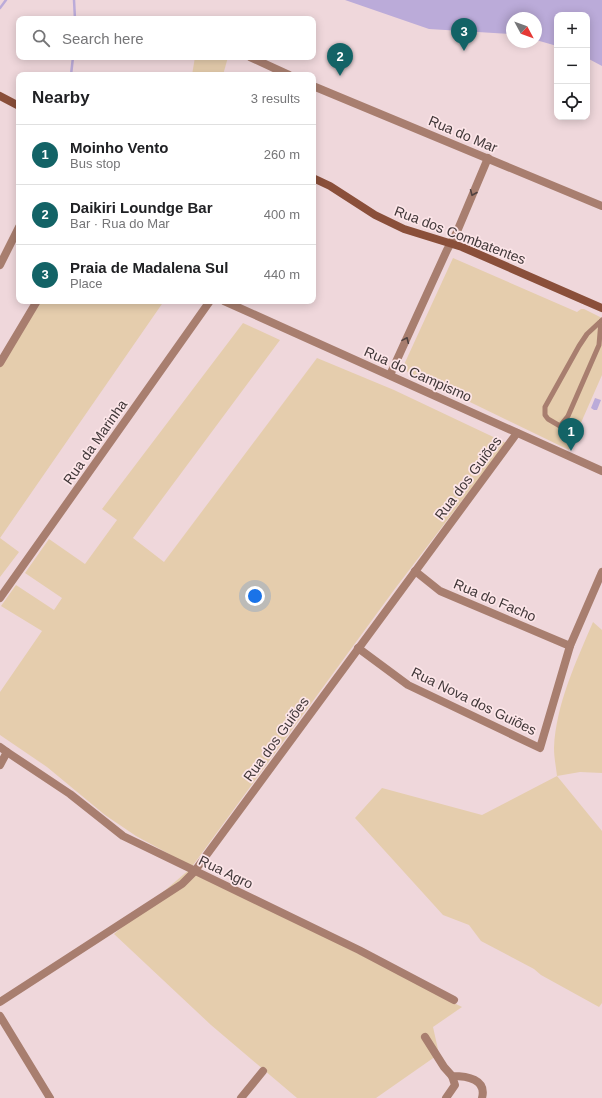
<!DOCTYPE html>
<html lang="en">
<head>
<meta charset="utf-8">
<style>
  :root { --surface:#fff; --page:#f6f6f6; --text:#202124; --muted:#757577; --line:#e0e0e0; --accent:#136366 }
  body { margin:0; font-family:Helvetica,sans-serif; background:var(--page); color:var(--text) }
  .controls { position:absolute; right:12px; top:12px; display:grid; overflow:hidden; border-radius:8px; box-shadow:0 2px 10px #0003 }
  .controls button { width:36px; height:36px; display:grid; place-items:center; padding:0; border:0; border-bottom:1px solid var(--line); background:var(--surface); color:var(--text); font:20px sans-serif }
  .compass { position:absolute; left:506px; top:12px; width:36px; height:36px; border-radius:50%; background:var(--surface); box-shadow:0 2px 10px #0003; rotate:131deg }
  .you { position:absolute; left:255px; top:596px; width:14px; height:14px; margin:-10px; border:3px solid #fff; border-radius:50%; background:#1a73e8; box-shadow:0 0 0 6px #1a73e833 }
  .badge { display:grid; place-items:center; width:26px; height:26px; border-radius:50%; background:var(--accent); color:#fff; font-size:13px; font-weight:700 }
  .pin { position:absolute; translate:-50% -33px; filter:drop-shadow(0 1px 2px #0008) }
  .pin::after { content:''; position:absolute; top:21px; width:14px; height:12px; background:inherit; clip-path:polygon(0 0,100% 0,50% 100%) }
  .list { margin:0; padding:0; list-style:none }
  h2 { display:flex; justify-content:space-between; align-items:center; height:52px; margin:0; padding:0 16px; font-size:17px }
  h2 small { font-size:13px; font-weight:400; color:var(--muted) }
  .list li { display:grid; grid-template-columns:26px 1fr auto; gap:12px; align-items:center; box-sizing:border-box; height:60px; padding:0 16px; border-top:1px solid var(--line) }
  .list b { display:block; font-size:15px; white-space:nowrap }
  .list p { margin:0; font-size:13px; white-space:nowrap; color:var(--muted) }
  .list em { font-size:13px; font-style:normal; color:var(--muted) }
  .icon { flex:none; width:22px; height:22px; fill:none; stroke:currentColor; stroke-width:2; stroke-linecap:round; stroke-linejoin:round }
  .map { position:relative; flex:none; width:602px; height:1098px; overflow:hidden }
  .search { position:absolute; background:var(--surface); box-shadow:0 2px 10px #0003; left:16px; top:16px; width:300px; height:44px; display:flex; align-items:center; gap:10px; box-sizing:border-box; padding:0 14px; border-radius:8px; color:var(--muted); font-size:15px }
  .panel { position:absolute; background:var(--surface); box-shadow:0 2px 10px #0003; left:16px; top:72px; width:300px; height:232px; border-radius:8px }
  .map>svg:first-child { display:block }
</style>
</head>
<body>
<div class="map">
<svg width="602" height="1098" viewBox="0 0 602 1098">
  <rect width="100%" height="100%" fill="#efd7db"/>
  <g fill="#e5cdad">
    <path d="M195 57H228L223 75H192Z"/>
    <path d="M453 258 577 312 581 309H584L602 318V375L569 450 402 369Z"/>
    <path d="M39 301H164L0 538 19 552 0 577V367Z"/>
    <path d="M243 323 280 340 133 538 164 562 317 358 394 390 506 443 394 590 191 868 462 1007 433 1027 439 1054 376 1098H297L211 1025 114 934 190 869 171 855 136 836 105 815 47 767 0 735V692L42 631 1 606 16 585 54 610 62 598 25 573 49 539 85 564 117 520 102 509Z"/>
    <path d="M593 622 602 630V773L580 772 557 776 602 831V1003L599 1007 541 975 534 969 481 941 469 925 443 915 355 818 382 788 482 815 557 776C556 767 554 757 554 748 556 704 576 662 593 622Z"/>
  </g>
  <g fill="#bbabd9">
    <path d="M345 0H602V66L587 58V15H557V46L536 40V18H512V34L429 29Z"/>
    <path d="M595 398 601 400 597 410H594L591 408Z"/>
  </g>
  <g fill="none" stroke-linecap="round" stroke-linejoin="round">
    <g stroke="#bbabd9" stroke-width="2.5">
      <path d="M74 0 75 19"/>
      <path d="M0 8 6 0"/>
      <path d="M71 75 73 57"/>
    </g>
    <path stroke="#a87e6f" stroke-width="5" d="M601 321 599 345 568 416 560 426 548 419 545 415V407L579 346 587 334 602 320"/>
    <g stroke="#a87e6f" stroke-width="8">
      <path d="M250 57 289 75"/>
      <path d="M313 86 602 206"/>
      <path d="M0 265 19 227"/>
      <path d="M224 301 602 471"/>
      <path d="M0 363 37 301"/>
      <path d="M390 375 447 250 456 234 488 158"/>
      <path d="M415 571 440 591 570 646"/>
      <path d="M358 648 408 685 540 748 570 646 602 572"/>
      <path d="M7 752 70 794 123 836 359 950 454 1000"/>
      <path d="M0 1002 182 884 194 872 517 433"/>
      <path d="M425 1037 444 1067 452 1076C467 1076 487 1079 482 1098"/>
      <path d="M241 1098 263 1071"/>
      <path d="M446 1098 455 1085 452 1076"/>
    </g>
    <g stroke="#a87e6f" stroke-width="8">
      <path d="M0 598 210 301"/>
      <path d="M0 747 7 752 0 765"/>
      <path d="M0 1016 50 1098"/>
    </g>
    <g stroke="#8a4f3a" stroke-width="8">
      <path d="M0 96 19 106"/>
      <path d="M313 178 330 186 375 215 404 229 462 247 602 308"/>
    </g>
  </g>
  <defs><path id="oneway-chevron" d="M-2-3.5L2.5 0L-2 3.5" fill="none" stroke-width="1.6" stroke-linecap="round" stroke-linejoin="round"/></defs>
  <g stroke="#504240">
    <use href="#oneway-chevron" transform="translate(473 193) rotate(113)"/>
    <use href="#oneway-chevron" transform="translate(406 340) rotate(-66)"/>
  </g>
  <g text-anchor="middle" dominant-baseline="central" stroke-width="3.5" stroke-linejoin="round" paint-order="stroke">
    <g font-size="14" fill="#403738" stroke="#fce5e8">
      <text transform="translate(463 134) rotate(23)">Rua do Mar</text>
      <text transform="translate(460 235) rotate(21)">Rua dos Combatentes</text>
      <text transform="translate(418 374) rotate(24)">Rua do Campismo</text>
      <text transform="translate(95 442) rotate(-55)">Rua da Marinha</text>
      <text transform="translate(468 478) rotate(-53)">Rua dos Guiões</text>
      <text transform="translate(495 600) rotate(23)">Rua do Facho</text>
      <text transform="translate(474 701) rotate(26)">Rua Nova dos Guiões</text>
      <text transform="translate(276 739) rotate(-54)">Rua dos Guiões</text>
      <text transform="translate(226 872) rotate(26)">Rua Agro</text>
    </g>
  </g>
</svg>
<div class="controls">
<button>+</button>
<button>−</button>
<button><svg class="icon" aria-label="locate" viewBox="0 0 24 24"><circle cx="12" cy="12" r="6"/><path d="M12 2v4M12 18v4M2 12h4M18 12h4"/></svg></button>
</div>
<svg class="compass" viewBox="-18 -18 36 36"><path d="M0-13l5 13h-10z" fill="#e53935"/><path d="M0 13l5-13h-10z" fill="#757577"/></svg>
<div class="you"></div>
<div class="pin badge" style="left:571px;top:451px">1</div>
<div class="pin badge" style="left:340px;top:76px">2</div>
<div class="pin badge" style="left:464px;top:51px">3</div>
<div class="search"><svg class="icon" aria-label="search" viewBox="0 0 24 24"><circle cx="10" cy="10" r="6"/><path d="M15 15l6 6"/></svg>Search here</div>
<section class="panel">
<h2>Nearby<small>3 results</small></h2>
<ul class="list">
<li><span class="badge">1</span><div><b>Moinho Vento</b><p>Bus stop</p></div><em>260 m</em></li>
<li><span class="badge">2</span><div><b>Daikiri Loundge Bar</b><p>Bar · Rua do Mar</p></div><em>400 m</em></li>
<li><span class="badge">3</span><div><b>Praia de Madalena Sul</b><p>Place</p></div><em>440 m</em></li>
</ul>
</section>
</div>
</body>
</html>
